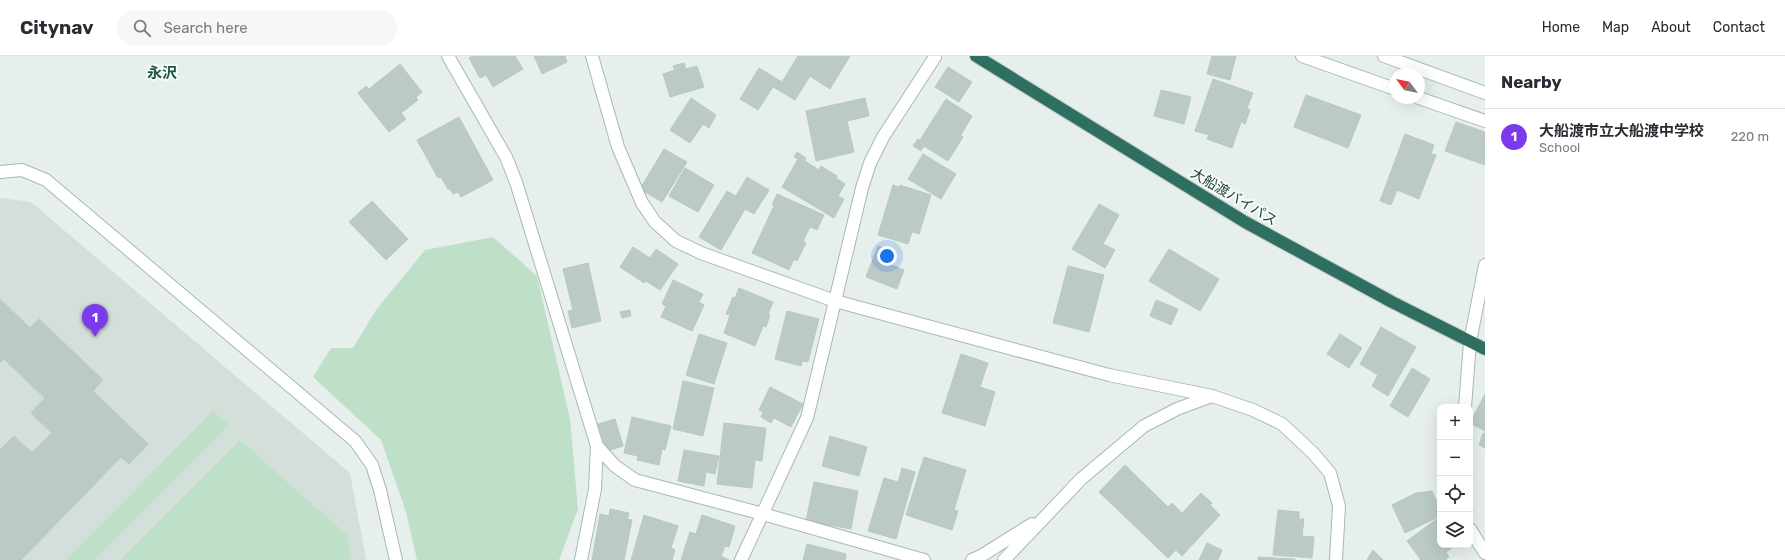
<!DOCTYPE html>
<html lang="en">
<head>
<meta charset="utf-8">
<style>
  :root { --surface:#fff; --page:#f7f7f7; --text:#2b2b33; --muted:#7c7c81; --line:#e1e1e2; --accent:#7c3aed }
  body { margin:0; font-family:Rubik,"Noto Sans JP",sans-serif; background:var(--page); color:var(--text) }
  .controls { position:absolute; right:12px; bottom:12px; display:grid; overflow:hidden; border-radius:8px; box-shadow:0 4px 16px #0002 }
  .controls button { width:36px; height:36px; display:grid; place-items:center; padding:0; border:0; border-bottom:1px solid var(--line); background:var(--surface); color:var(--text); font:20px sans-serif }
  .compass { position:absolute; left:1389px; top:12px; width:36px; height:36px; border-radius:50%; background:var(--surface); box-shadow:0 4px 16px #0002; rotate:302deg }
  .you { position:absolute; left:887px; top:200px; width:14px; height:14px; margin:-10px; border:3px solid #fff; border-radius:50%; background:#1a73e8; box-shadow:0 0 0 6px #1a73e833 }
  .badge { display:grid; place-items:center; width:26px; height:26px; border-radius:50%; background:var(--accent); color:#fff; font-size:13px; font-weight:700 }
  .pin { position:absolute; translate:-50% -33px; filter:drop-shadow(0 1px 2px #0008) }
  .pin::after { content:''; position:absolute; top:21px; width:14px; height:12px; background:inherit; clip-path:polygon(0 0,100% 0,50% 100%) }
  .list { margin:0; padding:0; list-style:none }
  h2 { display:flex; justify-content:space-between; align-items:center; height:52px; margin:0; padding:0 16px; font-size:17px }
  h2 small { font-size:13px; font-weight:400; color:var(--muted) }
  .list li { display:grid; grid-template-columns:26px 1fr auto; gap:12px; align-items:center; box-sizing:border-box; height:56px; padding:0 16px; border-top:1px solid var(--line) }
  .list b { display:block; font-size:15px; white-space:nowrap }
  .list p { margin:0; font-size:13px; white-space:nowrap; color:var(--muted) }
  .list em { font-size:13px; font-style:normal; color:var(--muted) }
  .icon { flex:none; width:22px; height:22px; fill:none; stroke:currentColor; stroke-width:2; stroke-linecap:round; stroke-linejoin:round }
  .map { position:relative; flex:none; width:1485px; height:504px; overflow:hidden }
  header { display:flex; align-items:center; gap:24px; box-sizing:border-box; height:56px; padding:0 20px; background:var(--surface); border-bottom:1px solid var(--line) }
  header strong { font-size:19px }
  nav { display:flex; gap:22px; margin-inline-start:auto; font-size:14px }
  .search { width:280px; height:36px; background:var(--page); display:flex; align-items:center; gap:10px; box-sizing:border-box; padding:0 14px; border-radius:22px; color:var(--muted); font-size:15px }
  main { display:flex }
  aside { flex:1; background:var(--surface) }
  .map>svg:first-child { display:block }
</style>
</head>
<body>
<header>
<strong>Citynav</strong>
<div class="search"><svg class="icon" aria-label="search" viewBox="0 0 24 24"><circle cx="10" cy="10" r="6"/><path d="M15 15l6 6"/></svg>Search here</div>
<nav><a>Home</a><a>Map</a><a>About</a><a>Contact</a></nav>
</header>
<main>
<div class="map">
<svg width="1485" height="504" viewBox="0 0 1485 504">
  <rect width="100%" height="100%" fill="#e6efeb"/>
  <path fill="#d4dfda" d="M0 142 31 146 350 417 366 504H0Z"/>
  <g fill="#bfe0c8">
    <path d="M493 181 537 220 570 363 578 453 559 504H417L406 456 381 384 313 321 331 292H353L376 254 425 194Z"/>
    <path d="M213 355 229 369 95 504H66Z"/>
    <path d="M240 384 347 479 351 504H120Z"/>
  </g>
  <g fill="#bbcac4" stroke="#b8c9c2">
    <path d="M473 0H515L523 13 493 31 486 19 480 22 469 2Z"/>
    <path d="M534 0H565L567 6 542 18Z"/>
    <path d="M798 0H850L830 33 810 20 795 44 773 31 758 54 740 43 759 12 782 26Z"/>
    <path d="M1212 0H1236L1230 24 1207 18Z"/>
    <path d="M684 7 686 13 697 10 704 31 670 41 663 18 675 14 673 10Z"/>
    <path d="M400 8 422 36 416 41 418 44 401 57 406 63 389 76 358 37 366 30 369 33Z"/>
    <path d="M948 11 972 26 959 46 935 31Z"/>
    <path d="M1213 23 1253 37 1247 52 1250 54 1245 68 1241 66 1232 92 1207 83 1209 79 1195 75Z"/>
    <path d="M1161 34 1191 41 1184 68 1154 60Z"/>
    <path d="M1306 39 1361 59 1348 92 1294 71Z"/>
    <path d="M691 42 716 59 709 72 703 68 690 87 670 74Z"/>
    <path d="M865 42 869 60 847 65 854 96 816 105 806 55Z"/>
    <path d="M946 43 972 60 961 79 963 81 948 105 924 90 921 95 913 90 918 83 920 84Z"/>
    <path d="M459 61 493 124 461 141 458 136 453 138 450 133H448L441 121 438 122 417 84Z"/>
    <path d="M1456 66 1485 76V109L1445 95Z"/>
    <path d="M1405 78 1434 89 1431 98 1436 99 1419 143 1397 134 1391 149 1380 145Z"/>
    <path d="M664 93 687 106 662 146 640 133Z"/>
    <path d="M797 96 806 102 805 105 819 114 821 110 837 120 836 122 845 128 838 140 844 143 834 162 782 131 798 103 794 101Z"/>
    <path d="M923 98 956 118 941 143 908 123Z"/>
    <path d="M685 112 714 129 698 156 669 140Z"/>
    <path d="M747 121 769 134 754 158 745 153 721 194 699 181 727 135 736 140Z"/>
    <path d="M893 129 899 131 900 129 931 139 919 178 912 176 908 188 878 179Z"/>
    <path d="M777 138 824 159 817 174 810 171 803 185 806 187 797 205 794 203 789 214 752 197 774 150 772 149Z"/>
    <path d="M372 145 408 183 386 204 349 166Z"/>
    <path d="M1099 148 1119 159 1103 188 1115 194 1105 212 1072 193Z"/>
    <path d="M878 190 894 196 889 208 904 214 897 233 866 221Z"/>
    <path d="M633 191 650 202 656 193 678 208 660 234 646 225 644 227 620 211Z"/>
    <path d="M1169 193 1219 223 1200 255 1149 225Z"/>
    <path d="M588 207 601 265 572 272 568 255 573 254 563 213Z"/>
    <path d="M1068 210 1104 219 1089 276 1053 267Z"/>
    <path d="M673 224 703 238 699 246 704 249 692 275 661 261 666 250 662 248Z"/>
    <path d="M739 232 773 246 768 258 770 259 766 271 763 270 755 290 724 277 730 259 726 258 733 241 735 242Z"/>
    <path d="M0 243 30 272 39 263 103 324 93 335 148 388 129 408 121 401 21 504H0V394L14 380 32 397 52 377 31 357 45 342 4 303 0 307Z"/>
    <path d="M1156 244 1178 253 1171 269 1150 260Z"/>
    <path d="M630 254 631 260 622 262 620 256Z"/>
    <path d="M787 255 819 263 808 306 802 305 801 310 775 303Z"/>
    <path d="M1381 271 1416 291 1388 340 1372 330 1378 319 1360 308Z"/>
    <path d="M699 278 727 287 714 328 686 319Z"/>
    <path d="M1340 278 1362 292 1349 312 1327 298Z"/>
    <path d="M961 298 988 307 980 331 995 336 985 370 942 357Z"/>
    <path d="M1412 312 1430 323 1408 361 1390 350Z"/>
    <path d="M683 325 714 332 703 380 673 373Z"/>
    <path d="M770 331 803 348 791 371 774 362 771 367 761 361 763 356 759 354Z"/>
    <path d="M1485 338V375L1470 367Z"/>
    <path d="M632 361 671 370 665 394 662 393 659 409 637 404 638 400 624 397Z"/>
    <path d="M615 363 623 390 607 395 598 368Z"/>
    <path d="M724 367 766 372 762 405 755 404 752 432 717 428Z"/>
    <path d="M1483 377 1485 378V392L1479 389Z"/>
    <path d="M830 380 867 391 859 420 822 410Z"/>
    <path d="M684 394 719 400 715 418 706 416 704 430 678 425Z"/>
    <path d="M924 401 966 414 954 454 958 455 952 474 906 459Z"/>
    <path d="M1125 409 1168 451 1172 447 1182 457 1201 437 1212 447 1210 449 1220 459 1182 500 1176 494 1168 502 1099 436Z"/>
    <path d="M902 412 915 416 896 483 868 475 884 422 898 426Z"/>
    <path d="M814 426 858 435 851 473 806 465Z"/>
    <path d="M1432 435 1440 452V460L1405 477 1392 449 1416 437Z"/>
    <path d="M610 453 629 457 627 463 632 464 624 504H592L600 458 609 460Z"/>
    <path d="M1278 454 1299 456V463H1304L1302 480 1314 481 1312 502 1273 499Z"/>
    <path d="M644 459 678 470 671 492 675 494 672 504H631Z"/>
    <path d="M702 459 735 470 729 491 725 490 721 500 729 504H681L690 476 696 478Z"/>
    <path d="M1438 462 1440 465V489H1456L1446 496 1449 501 1445 504H1421L1407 485Z"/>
    <path d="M1207 487 1222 494 1218 504H1199Z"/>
    <path d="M807 488 846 498 845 504H803Z"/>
    <path d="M1373 494 1383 504H1367Z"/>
    <path d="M1258 501 1295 503V504H1258Z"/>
  </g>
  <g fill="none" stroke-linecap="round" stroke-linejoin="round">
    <g stroke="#a8b8b2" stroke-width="14">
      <g id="minor">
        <path d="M448 0 506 101 516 126 597 390 595 433 581 504"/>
        <path d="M592 0 618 91 642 147 655 166 676 185 701 197 835 245 1109 319 1212 340 1253 354 1282 368 1313 397 1330 417 1339 450 1336 504"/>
        <path d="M1302 0 1395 33"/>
        <path d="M1384 0 1485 37"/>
        <path d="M1419 42 1485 65"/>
        <path d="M0 116 22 114 46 124 355 385 372 409 380 434 396 504"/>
        <path d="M1465 351 1470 286 1485 209"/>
        <path d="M597 390 615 410 635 424 763 458 924 504"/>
        <path d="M1470 473 1485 497"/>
        <path d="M741 504 807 362 862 132 870 107 883 81 935 1"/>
        <path d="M972 504 981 500 1032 468"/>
        <path d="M1004 504 1081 423 1144 370 1177 353 1212 340"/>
      </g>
    </g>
    <g stroke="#c2cac8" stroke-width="14">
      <path id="highway" d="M976 0 1245 166 1392 246 1485 293"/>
    </g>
    <use href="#minor" stroke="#fff" stroke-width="12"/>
    <use href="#highway" stroke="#2f6f62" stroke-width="12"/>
  </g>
  <g text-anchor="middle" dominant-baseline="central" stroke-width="4" stroke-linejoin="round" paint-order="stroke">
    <g font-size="14" fill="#24423a" stroke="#f7fbf9">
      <text transform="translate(1234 141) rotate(31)">大船渡バイパス</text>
    </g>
    <g font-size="15" font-weight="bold" fill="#1f5548" stroke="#f7fbf9">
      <text x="162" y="17">永沢</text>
    </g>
  </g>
</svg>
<div class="controls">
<button>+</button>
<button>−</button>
<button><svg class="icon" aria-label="locate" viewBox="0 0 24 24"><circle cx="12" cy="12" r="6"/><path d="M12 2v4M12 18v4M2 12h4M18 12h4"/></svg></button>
<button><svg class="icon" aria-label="layers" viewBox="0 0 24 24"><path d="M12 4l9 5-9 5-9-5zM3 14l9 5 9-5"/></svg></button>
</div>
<svg class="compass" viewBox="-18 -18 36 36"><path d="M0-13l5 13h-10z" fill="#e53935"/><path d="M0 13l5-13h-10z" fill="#7c7c81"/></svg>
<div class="you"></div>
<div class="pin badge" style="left:95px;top:281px">1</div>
</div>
<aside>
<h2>Nearby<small></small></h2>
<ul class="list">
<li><span class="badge">1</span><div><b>大船渡市立大船渡中学校</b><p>School</p></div><em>220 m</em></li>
</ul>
</aside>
</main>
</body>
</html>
